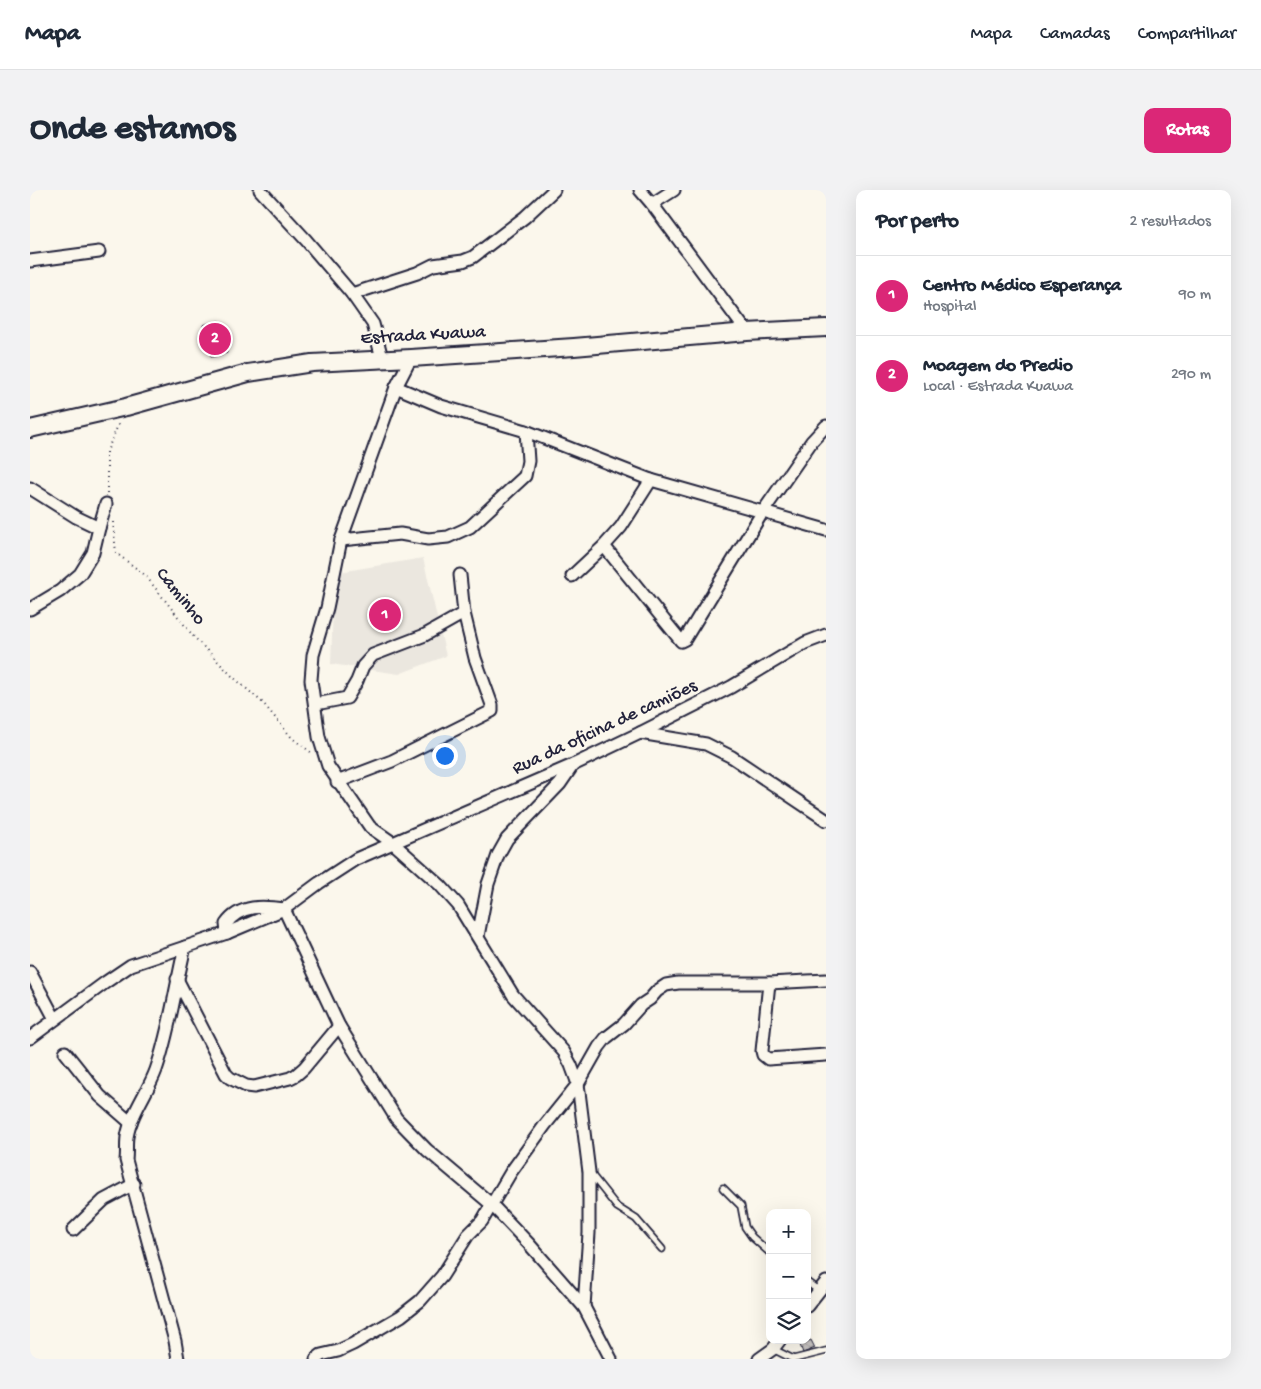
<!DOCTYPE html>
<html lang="pt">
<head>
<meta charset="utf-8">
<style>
  :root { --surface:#fff; --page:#f2f2f3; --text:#1f2937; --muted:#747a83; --line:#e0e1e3; --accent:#db2777 }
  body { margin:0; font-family:"Gochi Hand",sans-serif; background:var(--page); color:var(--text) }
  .controls { position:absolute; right:15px; bottom:15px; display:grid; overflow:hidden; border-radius:10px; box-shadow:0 5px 20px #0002 }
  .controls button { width:45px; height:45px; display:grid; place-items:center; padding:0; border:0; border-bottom:1px solid var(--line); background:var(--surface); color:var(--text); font:25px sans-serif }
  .you { position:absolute; left:414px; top:565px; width:18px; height:18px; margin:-12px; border:4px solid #fff; border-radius:50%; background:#1a73e8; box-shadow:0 0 0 8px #1a73e833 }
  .badge { display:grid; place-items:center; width:32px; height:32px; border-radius:50%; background:var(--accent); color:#fff; font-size:16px; font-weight:700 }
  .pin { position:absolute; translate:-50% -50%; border:2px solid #fff; box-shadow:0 1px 5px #0006 }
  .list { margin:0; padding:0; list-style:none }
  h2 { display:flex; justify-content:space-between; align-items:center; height:65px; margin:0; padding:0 20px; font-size:21px }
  h2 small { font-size:16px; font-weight:400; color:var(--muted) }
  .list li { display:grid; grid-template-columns:32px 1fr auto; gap:15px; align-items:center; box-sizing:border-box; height:80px; padding:0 20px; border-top:1px solid var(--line) }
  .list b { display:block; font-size:19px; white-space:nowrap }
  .list p { margin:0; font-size:16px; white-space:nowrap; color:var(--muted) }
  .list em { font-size:16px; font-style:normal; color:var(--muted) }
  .icon { flex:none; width:28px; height:28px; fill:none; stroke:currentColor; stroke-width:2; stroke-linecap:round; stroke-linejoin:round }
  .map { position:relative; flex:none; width:796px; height:1169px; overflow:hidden; border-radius:10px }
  header { display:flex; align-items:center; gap:30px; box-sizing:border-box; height:70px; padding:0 25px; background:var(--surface); border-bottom:1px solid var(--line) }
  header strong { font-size:24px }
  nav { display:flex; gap:28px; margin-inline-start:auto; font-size:18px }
  .intro { display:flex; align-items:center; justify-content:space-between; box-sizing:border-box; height:120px; padding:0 30px }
  h1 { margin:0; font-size:35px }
  .button { padding:12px 22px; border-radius:10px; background:var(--accent); color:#fff; font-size:18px; font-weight:700 }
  main { display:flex; gap:30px; padding:0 30px }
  aside { flex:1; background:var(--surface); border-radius:10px; box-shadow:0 5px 20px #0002 }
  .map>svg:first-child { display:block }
</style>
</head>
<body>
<header>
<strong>Mapa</strong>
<nav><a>Mapa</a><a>Camadas</a><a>Compartilhar</a></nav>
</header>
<div class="intro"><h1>Onde estamos</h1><a class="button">Rotas</a></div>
<main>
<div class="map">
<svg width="796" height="1169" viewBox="0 0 796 1169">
  <defs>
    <pattern id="building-cross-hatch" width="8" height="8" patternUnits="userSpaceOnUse" patternTransform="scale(1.25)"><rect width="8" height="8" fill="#c6c2c0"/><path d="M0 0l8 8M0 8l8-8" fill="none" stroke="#aaa6a6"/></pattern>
  </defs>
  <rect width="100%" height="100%" fill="#fbf7ec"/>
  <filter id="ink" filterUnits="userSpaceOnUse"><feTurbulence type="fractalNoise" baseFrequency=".02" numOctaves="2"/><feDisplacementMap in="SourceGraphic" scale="10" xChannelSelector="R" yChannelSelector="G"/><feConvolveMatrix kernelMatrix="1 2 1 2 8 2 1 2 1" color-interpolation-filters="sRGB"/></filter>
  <g filter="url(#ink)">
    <path fill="#ebe7df" d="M393 368 416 466 369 484 301 474 304 383Z"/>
    <g fill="url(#building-cross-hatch)" stroke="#22223b">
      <path d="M189 131 197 163 181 167 173 135Z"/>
      <path d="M781 1150 785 1158 773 1163 770 1155Z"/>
    </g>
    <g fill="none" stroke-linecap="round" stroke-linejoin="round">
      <g stroke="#22223b" stroke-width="9">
        <g id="lane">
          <path d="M560 983 587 1017 606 1029 632 1059"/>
          <path d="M693 998 711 1016 715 1037 722 1047 740 1063"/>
          <path d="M777 1092 789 1101"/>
          <path d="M743 1159 763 1169"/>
          <path d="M764 1169 796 1161"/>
        </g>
      </g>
      <g stroke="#22223b" stroke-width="15">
        <g id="street">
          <path d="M230 0 276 50 322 104 343 134 352 168"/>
          <path d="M610 0 622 14 717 142"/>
          <path d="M622 14 644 0"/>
          <path d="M0 71 69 62"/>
          <path d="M322 104 387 83 403 75 433 71 443 67 495 27 524 0"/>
          <path d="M381 168 366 197 311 350 297 418 283 465 281 490 289 547 298 576 340 637 363 653 410 695 428 715 483 805 534 862 541 875 548 894 559 982V1043L554 1117"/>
          <path d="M366 197 411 216 496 241 621 290 796 340"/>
          <path d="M0 298 46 327 69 338"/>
          <path d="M311 350 370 344 398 349 418 347 440 337 495 286 498 271 496 241"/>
          <path d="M574 356 651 451 655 449 732 323 782 251 796 236"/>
          <path d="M542 386 574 356 591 337 621 290"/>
          <path d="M0 419 30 401 50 384 63 363 69 338 76 314"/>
          <path d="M286 514 317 508 327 491 333 476 343 465 395 445 434 423 430 385"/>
          <path d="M610 543 676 554 702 567 796 630"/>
          <path d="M307 592 362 571 462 521V515L445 468 434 423"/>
          <path d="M197 743 196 734C210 714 234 716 254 719L309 836 366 928 397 960 461 1014 499 1054 554 1117 581 1169"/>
          <path d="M448 746 458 694 468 665 477 649 530 594 543 575"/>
          <path d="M0 782 25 829"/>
          <path d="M147 789 196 884 200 888 216 896 224 897 260 888 266 885 274 878 309 836"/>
          <path d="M739 793 732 861 733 865 738 869 796 865"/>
          <path d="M0 848 76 792 101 775 197 743 254 719 289 693 326 669 543 575 610 543 701 497 775 453 796 445"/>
          <path d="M35 862 70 906 101 933"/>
          <path d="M43 1040 74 1010 104 994"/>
          <path d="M777 1116 796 1092"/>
          <path d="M148 1169 145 1151 96 970C97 962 96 954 97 947 101 923 118 902 126 880 140 840 145 798 155 757"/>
          <path d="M286 1169 291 1165 308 1161 323 1154 371 1126 390 1111 412 1086 438 1045 452 1031 481 982 515 935 548 894 569 857 576 848 594 834 611 815 620 809 627 801 636 795 648 793H739L796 790"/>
          <path d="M729 1169 743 1159 750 1150"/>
        </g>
      </g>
      <g stroke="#22223b" stroke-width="20">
        <path id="secondary" d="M0 239 96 217 218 183 282 173 381 168 544 157 717 142 796 138"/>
      </g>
      <g stroke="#22223b" stroke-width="2" stroke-dasharray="1 4" stroke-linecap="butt">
        <path d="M77 303V261L89 233"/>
        <path d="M83 332 86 363 115 385 164 447 203 487 233 513 262 548 282 563"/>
      </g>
      <use href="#lane" stroke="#fbf7ec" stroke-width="5.5"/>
      <use href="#street" stroke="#fbf7ec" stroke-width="11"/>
      <use href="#secondary" stroke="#fbf7ec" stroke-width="16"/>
    </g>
  </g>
  <g text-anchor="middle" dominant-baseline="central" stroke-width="5" stroke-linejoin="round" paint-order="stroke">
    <g font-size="19" fill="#22223b" stroke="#fbf7ec">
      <text transform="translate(393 146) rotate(-3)">Estrada Kuawa</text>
      <text transform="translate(150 407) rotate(51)">Caminho</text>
      <text transform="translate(575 538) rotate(-25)">Rua da oficina de camiões</text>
    </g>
  </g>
</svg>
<div class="controls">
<button>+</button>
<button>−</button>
<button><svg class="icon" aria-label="layers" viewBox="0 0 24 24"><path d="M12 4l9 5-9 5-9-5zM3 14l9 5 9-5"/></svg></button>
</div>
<div class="you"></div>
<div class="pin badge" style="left:355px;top:425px">1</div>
<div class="pin badge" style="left:185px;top:149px">2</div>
</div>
<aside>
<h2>Por perto<small>2 resultados</small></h2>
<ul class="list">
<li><span class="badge">1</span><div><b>Centro Médico Esperança</b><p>Hospital</p></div><em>90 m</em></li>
<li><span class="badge">2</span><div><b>Moagem do Predio</b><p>Local · Estrada Kuawa</p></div><em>290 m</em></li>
</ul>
</aside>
</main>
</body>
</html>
